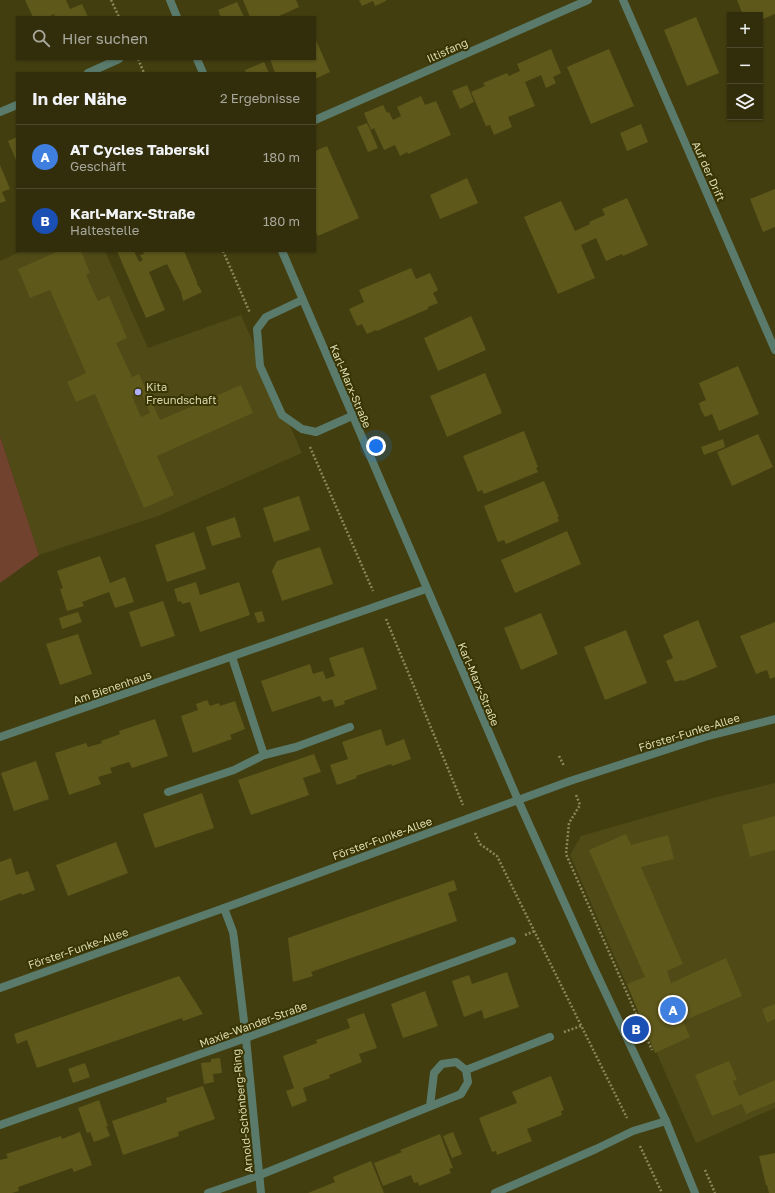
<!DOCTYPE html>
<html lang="de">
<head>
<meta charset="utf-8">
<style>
  :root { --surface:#322e0c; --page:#3d3a1a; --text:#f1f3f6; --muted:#a8a89d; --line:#4d4a2d; --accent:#e797bd }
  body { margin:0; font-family:"Golos Text",sans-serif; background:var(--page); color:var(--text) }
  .controls { position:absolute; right:12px; top:12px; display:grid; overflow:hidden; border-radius:0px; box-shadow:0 1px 3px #0004 }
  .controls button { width:36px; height:36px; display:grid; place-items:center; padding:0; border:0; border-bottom:1px solid var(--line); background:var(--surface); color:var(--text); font:20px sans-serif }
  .you { position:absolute; left:376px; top:446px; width:14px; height:14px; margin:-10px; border:3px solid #fff; border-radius:50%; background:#1a73e8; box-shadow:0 0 0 6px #1a73e833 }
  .badge { display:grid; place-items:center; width:26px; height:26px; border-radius:50%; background:var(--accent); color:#fff; font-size:13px; font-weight:700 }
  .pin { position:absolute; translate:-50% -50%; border:2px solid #fff; box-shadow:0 1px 4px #0006 }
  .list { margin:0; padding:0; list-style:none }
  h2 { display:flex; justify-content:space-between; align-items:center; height:52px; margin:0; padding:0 16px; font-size:17px }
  h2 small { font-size:13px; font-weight:400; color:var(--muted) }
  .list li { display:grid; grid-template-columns:26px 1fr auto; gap:12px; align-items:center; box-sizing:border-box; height:64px; padding:0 16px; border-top:1px solid var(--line) }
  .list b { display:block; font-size:15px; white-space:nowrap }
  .list p { margin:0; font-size:13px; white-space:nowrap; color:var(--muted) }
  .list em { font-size:13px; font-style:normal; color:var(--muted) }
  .icon { flex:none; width:22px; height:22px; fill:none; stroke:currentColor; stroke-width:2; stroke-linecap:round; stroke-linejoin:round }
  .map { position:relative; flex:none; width:775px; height:1193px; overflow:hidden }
  .search { position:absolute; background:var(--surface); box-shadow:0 1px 3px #0004; left:16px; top:16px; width:300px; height:44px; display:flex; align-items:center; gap:10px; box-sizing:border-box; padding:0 14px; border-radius:0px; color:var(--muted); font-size:15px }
  .panel { position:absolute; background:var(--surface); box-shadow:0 1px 3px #0004; left:16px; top:72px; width:300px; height:180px; border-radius:0px }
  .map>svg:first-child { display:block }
</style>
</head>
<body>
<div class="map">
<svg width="775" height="1193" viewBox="0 0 775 1193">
  <rect width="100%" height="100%" fill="#433e10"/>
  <g fill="#4f4a16">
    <path d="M22 251H105L148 348 241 315 302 453 158 516 39 555 0 436V261Z"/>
    <path d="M775 783V1108L696 1143 570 855 581 836 717 797Z"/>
  </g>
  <path fill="#71432f" d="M0 436 39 555 0 583Z"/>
  <g fill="#5e581b" fill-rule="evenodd">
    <path d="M25 0H66L70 9 82 4 88 17H52L55 15 54 14 48 17H33Z"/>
    <path d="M243 0H296L299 7 277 17H250Z"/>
    <path d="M359 0H386V1L375 6 373 1 362 6Z"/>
    <path d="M737 0H775V14L760 20V15H743Z"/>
    <path d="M237 2 244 17H221L218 10Z"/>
    <path d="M696 17 719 73 687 86 664 30Z"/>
    <path d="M315 38 330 72 315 79V73H275L270 59H315Z"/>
    <path d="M551 49 561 73 553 77 556 83 546 88 541 75 525 82 535 106 508 117 512 127 494 135 490 125 486 126 471 92 485 86 483 83 507 73 509 76 520 71 517 64Z"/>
    <path d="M609 49 634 106 591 124 567 67Z"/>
    <path d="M264 62 269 73H246L245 70Z"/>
    <path d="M467 85 474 102 460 109 452 91Z"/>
    <path d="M421 96 425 105 436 101 451 135 408 154 407 152 400 156 395 145 384 150 374 128 371 130 364 113 383 105 387 113 389 112 393 120 401 116 397 107Z"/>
    <path d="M367 123 378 148 368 152 357 127Z"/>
    <path d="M641 124 648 142 627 151 620 133Z"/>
    <path d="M17 137V163L8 141Z"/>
    <path d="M327 146 359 218 318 236 315 231V151Z"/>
    <path d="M0 165 10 189 2 192 6 201 0 203Z"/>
    <path d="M467 178 478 203 440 219 430 195Z"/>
    <path d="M775 189V227L763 232 750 199Z"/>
    <path d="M627 198 648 245 623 256 622 254 606 261 596 238 581 245 595 278 558 294 524 217 561 201 575 231 590 224 589 222 605 215 602 209Z"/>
    <path d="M59 251H81L90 273 86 275 98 301 109 296 127 338 116 343 132 377 139 374 160 420 241 385 253 413 157 456 174 495 144 508 95 394 76 402 67 382 86 373 50 290 30 298 18 269ZM141 392 150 413 141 417 132 396Z"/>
    <path d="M117 251H134L139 262 143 260 140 255 144 254 143 251H184L197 282V285H198L202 292 183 301 181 292 167 264 149 272 165 310 146 318Z"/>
    <path d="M411 268 416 279 430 273 438 290 433 293 438 303 428 307V309L377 331 376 330 367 334 362 324 357 326 349 309 364 302 359 290Z"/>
    <path d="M471 316 486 350 438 371 424 338Z"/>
    <path d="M738 366 759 414 719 431 712 414 705 417 701 410 699 403 706 400 699 383Z"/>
    <path d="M485 373 502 413 447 437 430 396Z"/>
    <path d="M524 431 538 467 536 468 538 472 484 494 482 490 478 492 463 456Z"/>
    <path d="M758 434 773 467 732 486 717 452Z"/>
    <path d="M723 439 725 447 704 455 701 447Z"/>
    <path d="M544 481 559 517H557L559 521 506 544 504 540 498 542 484 506Z"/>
    <path d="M299 496 310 530 274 542 263 508Z"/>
    <path d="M235 517 241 537 212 546 206 527Z"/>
    <path d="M567 531 581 564 515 593 501 560Z"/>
    <path d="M194 532 206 569 167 582 155 545Z"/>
    <path d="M320 547 333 584 282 601 272 571 277 561Z"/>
    <path d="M100 556 110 583 125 577 134 602 115 608 109 592 82 602 84 606 67 611 60 589 63 588 57 571Z"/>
    <path d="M196 582 200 595 239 582 250 615 200 632 190 602 182 604 181 601 178 602 174 589Z"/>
    <path d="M163 601 175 636 141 647 129 612Z"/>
    <path d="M262 611 265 621 258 623 254 613Z"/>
    <path d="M78 612 82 622 62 629 59 618Z"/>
    <path d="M541 613 558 654 521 670 504 628Z"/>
    <path d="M698 620 717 667 683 681 682 680 675 682 666 661 673 658 663 635Z"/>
    <path d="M775 622V677L770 679 767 670 756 674 740 636Z"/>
    <path d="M626 630 647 683 605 700 584 647Z"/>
    <path d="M78 634 92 674 60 685 46 644Z"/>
    <path d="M363 647 377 689 344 701 345 704 335 707 332 699 323 702 320 696 272 712 261 681 310 664 313 674 323 671 326 679 335 676 329 658Z"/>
    <path d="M207 700 210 706 219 703 220 706 235 701 245 729 230 735 232 739 193 753 181 716 198 710 196 704Z"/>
    <path d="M155 719 168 756 132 768 129 762 110 768 112 773 98 777 101 784 69 795 55 753 86 743 88 747 102 743 101 741 120 734 119 731Z"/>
    <path d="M381 729 386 746 404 739 411 759 392 766 391 764 356 776 357 778 337 785 330 765 348 759 342 742Z"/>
    <path d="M314 754 321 772 303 778 309 795 251 815 238 780Z"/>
    <path d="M36 761 49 799 14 811 1 773Z"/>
    <path d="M202 793 214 828 155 848 143 814Z"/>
    <path d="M775 816V850L750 857 742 825Z"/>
    <path d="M626 834 631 845 668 835 674 859 641 867 683 964 667 971 671 983 726 958 742 996 683 1021 690 1037 655 1053 627 984 645 977 589 850Z"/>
    <path d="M116 842 128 873 68 896 56 865Z"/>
    <path d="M11 858 16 875 28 871 35 890 22 895 21 893 0 901V862Z"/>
    <path d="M454 880 457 890 448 893 457 921 311 972 313 976 293 982 288 938Z"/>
    <path d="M507 972 519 1007 484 1019 482 1010 464 1017 452 981 469 975 472 984Z"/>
    <path d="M179 976 203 1014 183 1021 182 1018 37 1068 27 1040 17 1044 14 1034Z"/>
    <path d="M425 991 438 1026 403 1038 391 1004Z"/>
    <path d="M775 1004V1019L767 1023 762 1009Z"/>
    <path d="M364 1013 377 1048 359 1054 362 1062 329 1075 330 1078 303 1088 307 1101 292 1107 286 1091 294 1088 283 1056 317 1043 316 1040 350 1028 347 1019Z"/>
    <path d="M220 1058 222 1073 213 1074 214 1082 204 1084 201 1063 211 1062V1059Z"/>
    <path d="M729 1061 737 1080 733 1081 739 1096 775 1080V1102L746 1114 742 1104 712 1116 695 1075Z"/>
    <path d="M85 1063 90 1077 73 1083 68 1069Z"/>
    <path d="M551 1076 564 1110 561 1111 562 1115 527 1129 532 1141 497 1155 496 1151 492 1152 479 1118 517 1103 512 1092Z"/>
    <path d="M203 1086 215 1119 178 1132 179 1136 123 1155 112 1121 167 1102 166 1098Z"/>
    <path d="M99 1100 108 1126H106L110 1136 94 1142 90 1132 87 1133 78 1108Z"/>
    <path d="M80 1132 92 1165 74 1172 72 1168 18 1187 19 1191 12 1193H0V1160L8 1158 6 1154 61 1136 62 1139Z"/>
    <path d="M453 1132 462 1154 452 1158 443 1136Z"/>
    <path d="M440 1134 453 1168 449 1169 451 1173 419 1186 418 1182 414 1183 411 1175 383 1186 374 1163 402 1152 400 1150Z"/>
    <path d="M775 1153V1193H769L767 1185H766L759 1156Z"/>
    <path d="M371 1161 384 1193H308L335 1182 333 1177Z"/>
  </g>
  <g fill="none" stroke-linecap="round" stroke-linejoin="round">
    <g stroke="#8b875b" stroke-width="2.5" stroke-dasharray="2 2" stroke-linecap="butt">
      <path d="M111 0 119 17"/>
      <path d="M138 59 144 73"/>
      <path d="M223 251 250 313"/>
      <path d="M310 447 373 591"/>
      <path d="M386 619 463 805"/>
      <path d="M559 756 564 766"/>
      <path d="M576 795 580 805 569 823 566 854 652 1050"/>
      <path d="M475 833 480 844 497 856 627 1118"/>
      <path d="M525 935 535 931"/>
      <path d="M564 1032 581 1026"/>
      <path d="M640 1146 662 1193"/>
      <path d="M705 1170 715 1193"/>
    </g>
    <g stroke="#5a7b6b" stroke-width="8">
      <path d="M302 300 266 317 257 329 260 366 282 415 302 429 316 432 352 416"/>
      <path d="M232 657 264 755"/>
      <path d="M168 792 234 770 264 755 296 747 350 727"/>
      <path d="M495 1193 596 1149 633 1131 666 1121"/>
    </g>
    <g stroke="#5a7b6b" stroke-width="8">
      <path d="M170 0 177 17"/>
      <path d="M623 0 775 350"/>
      <path d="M197 59 203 73"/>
      <path d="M88 73 119 59"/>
      <path d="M0 112 17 105"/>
      <path d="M315 120 588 0"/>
      <path d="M282 251 518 800"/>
      <path d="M0 737 426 589"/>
      <path d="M224 908 233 932 234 939 246 1038 261 1193"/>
      <path d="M466 1070 550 1037"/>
      <path d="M0 1125 246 1038 512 941"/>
      <path d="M208 1193 260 1175 461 1094 468 1082 466 1070 456 1062 442 1064 434 1073 430 1106"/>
    </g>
    <g stroke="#5a7b6b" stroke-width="8">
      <path d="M518 800 591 962 666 1121 695 1193"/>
      <path d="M0 988 224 908 570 781 705 737 775 719"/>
    </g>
  </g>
  <circle fill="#afaefa" stroke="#383403" stroke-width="1.5" cx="138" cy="392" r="4"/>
  <g text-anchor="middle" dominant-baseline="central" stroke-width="4" stroke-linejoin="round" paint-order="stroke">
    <g font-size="11" fill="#dcd9b0" stroke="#383403">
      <text transform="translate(447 50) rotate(-24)">Iltisfang</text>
      <text transform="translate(709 171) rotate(66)">Auf der Drift</text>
      <text transform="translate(351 386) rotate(67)">Karl-Marx-Straße</text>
      <text transform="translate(479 684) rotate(67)">Karl-Marx-Straße</text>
      <text transform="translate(112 687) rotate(-19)">Am Bienenhaus</text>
      <text transform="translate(689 732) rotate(-17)">Förster-Funke-Allee</text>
      <text transform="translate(382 838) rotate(-20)">Förster-Funke-Allee</text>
      <text transform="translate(78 948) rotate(-19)">Förster-Funke-Allee</text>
      <text transform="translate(253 1024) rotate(-20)">Maxie-Wander-Straße</text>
      <text transform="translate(242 1111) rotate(-96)">Arnold-Schönberg-Ring</text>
    </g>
    <g font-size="11" fill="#dcd9b0" stroke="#383403" text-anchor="start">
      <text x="146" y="386">Kita<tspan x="146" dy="13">Freundschaft</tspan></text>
    </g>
  </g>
</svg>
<div class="controls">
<button>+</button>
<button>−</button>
<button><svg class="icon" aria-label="layers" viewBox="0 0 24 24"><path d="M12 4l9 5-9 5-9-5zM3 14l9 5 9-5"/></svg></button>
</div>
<div class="you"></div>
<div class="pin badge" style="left:673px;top:1010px;background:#3f7fe0">A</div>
<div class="pin badge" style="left:636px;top:1029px;background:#1a4fb4">B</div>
<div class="search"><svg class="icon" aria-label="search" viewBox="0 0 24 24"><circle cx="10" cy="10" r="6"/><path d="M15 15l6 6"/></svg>Hier suchen</div>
<section class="panel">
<h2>In der Nähe<small>2 Ergebnisse</small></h2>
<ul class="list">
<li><span class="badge" style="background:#3f7fe0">A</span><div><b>AT Cycles Taberski</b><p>Geschäft</p></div><em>180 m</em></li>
<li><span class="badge" style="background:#1a4fb4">B</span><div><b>Karl-Marx-Straße</b><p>Haltestelle</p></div><em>180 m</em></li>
</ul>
</section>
</div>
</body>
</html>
